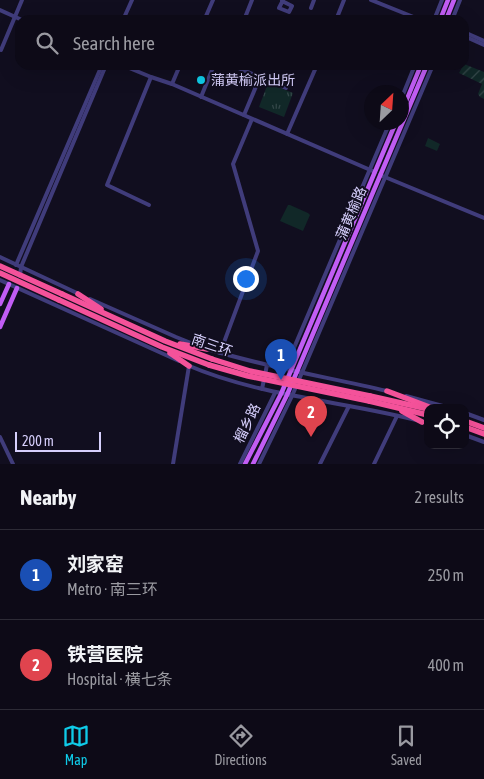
<!DOCTYPE html>
<html lang="en">
<head>
<meta charset="utf-8">
<style>
  :root { --surface:#0d0a17; --page:#1b1824; --text:#f1f3f6; --muted:#9a9aa1; --line:#2d2b36; --accent:#0fcbe8 }
  body { margin:0; font-family:"Asap Condensed","Noto Sans SC",sans-serif; background:var(--page); color:var(--text) }
  .controls { position:absolute; right:15px; bottom:15px; display:grid; overflow:hidden; border-radius:10px; box-shadow:0 5px 20px #0002 }
  .controls button { width:45px; height:45px; display:grid; place-items:center; padding:0; border:0; border-bottom:1px solid var(--line); background:var(--surface); color:var(--text); font:25px sans-serif }
  .compass { position:absolute; left:364px; top:85px; width:45px; height:45px; border-radius:50%; background:var(--surface); box-shadow:0 5px 20px #0002; rotate:25deg }
  .scale { position:absolute; left:15px; bottom:12px; width:86px; box-sizing:border-box; padding-left:5px; border:2px solid #d6cffc; border-top:0; font-size:14px; line-height:18px; white-space:nowrap; color:#d6cffc; -webkit-text-stroke:4px #110e1f; paint-order:stroke }
  .you { position:absolute; left:245px; top:278px; width:18px; height:18px; margin:-12px; border:4px solid #fff; border-radius:50%; background:#1a73e8; box-shadow:0 0 0 8px #1a73e833 }
  .badge { display:grid; place-items:center; width:32px; height:32px; border-radius:50%; background:var(--accent); color:#fff; font-size:16px; font-weight:700 }
  .pin { position:absolute; translate:-50% -41px; filter:drop-shadow(0 1px 2px #0008) }
  .pin::after { content:''; position:absolute; top:26px; width:18px; height:15px; background:inherit; clip-path:polygon(0 0,100% 0,50% 100%) }
  .list { margin:0; padding:0; list-style:none }
  h2 { display:flex; justify-content:space-between; align-items:center; height:65px; margin:0; padding:0 20px; font-size:21px }
  h2 small { font-size:16px; font-weight:400; color:var(--muted) }
  .list li { display:grid; grid-template-columns:32px 1fr auto; gap:15px; align-items:center; box-sizing:border-box; height:90px; padding:0 20px; border-top:1px solid var(--line) }
  .list b { display:block; font-size:19px; white-space:nowrap }
  .list p { margin:0; font-size:16px; white-space:nowrap; color:var(--muted) }
  .list em { font-size:16px; font-style:normal; color:var(--muted) }
  .icon { flex:none; width:28px; height:28px; fill:none; stroke:currentColor; stroke-width:2; stroke-linecap:round; stroke-linejoin:round }
  .map { position:relative; flex:none; width:484px; height:464px; overflow:hidden }
  .search { position:absolute; background:var(--surface); box-shadow:0 5px 20px #0002; left:15px; right:15px; top:15px; height:55px; display:flex; align-items:center; gap:12px; box-sizing:border-box; padding:0 18px; border-radius:15px; color:var(--muted); font-size:19px }
  .sheet { height:245px; background:var(--surface) }
  nav { display:flex; justify-content:space-around; align-items:center; box-sizing:border-box; height:70px; border-top:1px solid var(--line); background:var(--surface); font-size:14px; color:var(--muted) }
  nav a { display:grid; justify-items:center; gap:2px }
  nav .on { color:var(--accent) }
  .map>svg:first-child { display:block }
</style>
</head>
<body>
<div class="map">
<svg width="484" height="464" viewBox="0 0 484 464">
  <defs>
    <pattern id="park-tufts" width="24" height="20" patternUnits="userSpaceOnUse" patternTransform="scale(1.25)"><rect width="24" height="20" fill="#112828"/><path d="M3 7l-1-3M5 7V3M7 7l1-3M15 17l-1-3M17 17v-4M19 17l1-3" fill="none" stroke="#334648"/></pattern>
    <pattern id="garden-furrows" width="10" height="10" patternUnits="userSpaceOnUse" patternTransform="scale(1.25)"><rect width="10" height="10" fill="#112828"/><path d="M-1 1l2-2M0 10L10 0M9 11l2-2" fill="none" stroke="#334648"/></pattern>
  </defs>
  <rect width="100%" height="100%" fill="#110e1f"/>
  <path fill="url(#park-tufts)" d="M268 83 293 93 284 117 259 107Z"/>
  <path fill="url(#garden-furrows)" d="M464 64 484 72V99L480 97 478 94 482 84 459 73Z"/>
  <g fill="#112828">
    <path d="M428 138 440 144 437 151 425 146Z"/>
    <path d="M288 205H290L308 213 310 215 303 231 280 221Z"/>
  </g>
  <g fill="none" stroke-linecap="round" stroke-linejoin="round">
    <g stroke="#403c7b" stroke-width="4">
      <path d="M371 0 421 20"/>
      <path d="M282 1 292 6 289 12 279 8 283 0"/>
      <path d="M311 8 314 0"/>
      <path d="M0 10 22 20"/>
      <path d="M123 20 132 0"/>
      <path d="M201 20 206 16 213 0"/>
      <path d="M244 20 252 0"/>
      <path d="M336 20 344 0"/>
      <path d="M434 20 442 0"/>
      <path d="M452 20 460 0"/>
      <path d="M464 32 484 41"/>
      <path d="M464 36 484 45"/>
      <path d="M1 50 22 0"/>
      <path d="M122 65 151 77 172 84 375 172"/>
      <path d="M231 65 286 88"/>
      <path d="M172 84 180 65"/>
      <path d="M201 97 214 65"/>
      <path d="M402 97 415 65"/>
      <path d="M244 115 260 77"/>
      <path d="M287 134 317 65"/>
      <path d="M380 175 484 218"/>
      <path d="M149 205 107 185 151 77"/>
      <path d="M0 257 79 294"/>
      <path d="M16 265 102 65"/>
      <path d="M20 276 21 267 106 65"/>
      <path d="M0 280 179 361"/>
      <path d="M90 299 176 337 196 345"/>
      <path d="M207 349C266 367 327 377 387 391"/>
      <path d="M220 353 258 251 233 164 252 119"/>
      <path d="M187 365C264 398 348 401 428 423"/>
      <path d="M285 369 390 122"/>
      <path d="M262 389 267 365"/>
      <path d="M406 396 450 408"/>
      <path d="M465 413 484 420"/>
      <path d="M465 435 484 442"/>
      <path d="M0 437 13 464"/>
      <path d="M173 464 189 366"/>
      <path d="M240 464 275 393"/>
      <path d="M259 464 292 396 433 65"/>
      <path d="M320 464 349 406"/>
      <path d="M374 464 397 416"/>
    </g>
    <g stroke="#c15df4" stroke-width="4.5">
      <path d="M440 20 448 0"/>
      <path d="M446 20 454 0"/>
      <path d="M402 111 421 65"/>
      <path d="M0 304 9 284"/>
      <path d="M0 327 17 288"/>
      <path d="M245 464 281 394 396 122"/>
      <path d="M253 464 287 395 427 65"/>
    </g>
    <g stroke="#f4529a" stroke-width="5.5">
      <path d="M62 294 165 341 212 359"/>
      <path d="M78 294 101 309"/>
      <path d="M59 300 162 347 209 365"/>
      <path d="M180 344 207 349"/>
      <path d="M170 353 189 366"/>
      <path d="M387 391 432 408"/>
      <path d="M370 396 428 409"/>
      <path d="M369 401 428 415"/>
      <path d="M402 411 422 422"/>
      <path d="M465 421 484 428"/>
      <path d="M465 427 484 434"/>
    </g>
    <g stroke="#f4529a" stroke-width="5.5">
      <path d="M0 266 62 294"/>
      <path d="M0 273 59 300"/>
      <path d="M212 359 250 371 370 396"/>
      <path d="M209 365 248 376 369 401"/>
    </g>
  </g>
  <circle fill="#0fcbe8" stroke="#110e1f" stroke-width="2" cx="201" cy="80" r="5"/>
  <g text-anchor="middle" dominant-baseline="central" stroke-width="4" stroke-linejoin="round" paint-order="stroke">
    <g font-size="14" fill="#d6cffc" stroke="#110e1f" text-anchor="start">
      <text x="211" y="80">蒲黄榆派出所</text>
    </g>
    <g font-size="14" fill="#d6cffc" stroke="#110e1f">
      <text transform="translate(351 213) rotate(-67)">蒲黄榆路</text>
      <text transform="translate(212 345) rotate(19)">南三环</text>
      <text transform="translate(247 423) rotate(-64)">榴乡路</text>
    </g>
  </g>
</svg>
<div class="controls">
<button><svg class="icon" aria-label="locate" viewBox="0 0 24 24"><circle cx="12" cy="12" r="6"/><path d="M12 2v4M12 18v4M2 12h4M18 12h4"/></svg></button>
</div>
<svg class="compass" viewBox="-18 -18 36 36"><path d="M0-13l5 13h-10z" fill="#e53935"/><path d="M0 13l5-13h-10z" fill="#9a9aa1"/></svg>
<div class="scale">200 m</div>
<div class="you"></div>
<div class="pin badge" style="left:281px;top:380px;background:#1a4fb4">1</div>
<div class="pin badge" style="left:311px;top:437px;background:#e0444e">2</div>
<div class="search"><svg class="icon" aria-label="search" viewBox="0 0 24 24"><circle cx="10" cy="10" r="6"/><path d="M15 15l6 6"/></svg>Search here</div>
</div>
<section class="sheet">
<h2>Nearby<small>2 results</small></h2>
<ul class="list">
<li><span class="badge" style="background:#1a4fb4">1</span><div><b>刘家窑</b><p>Metro · 南三环</p></div><em>250 m</em></li>
<li><span class="badge" style="background:#e0444e">2</span><div><b>铁营医院</b><p>Hospital · 横七条</p></div><em>400 m</em></li>
</ul>
</section>
<nav>
<a class="on"><svg class="icon" aria-label="map" viewBox="0 0 24 24"><path d="M3 6l6-2 6 2 6-2v14l-6 2-6-2-6 2zM9 4v14M15 6v14"/></svg>Map</a>
<a><svg class="icon" aria-label="directions" viewBox="0 0 24 24"><path d="M12 3l9 9-9 9-9-9zM9 14v-3h6M13 9l2 2-2 2"/></svg>Directions</a>
<a><svg class="icon" aria-label="saved" viewBox="0 0 24 24"><path d="M7 4h10v16l-5-4-5 4z"/></svg>Saved</a>
</nav>
</body>
</html>
